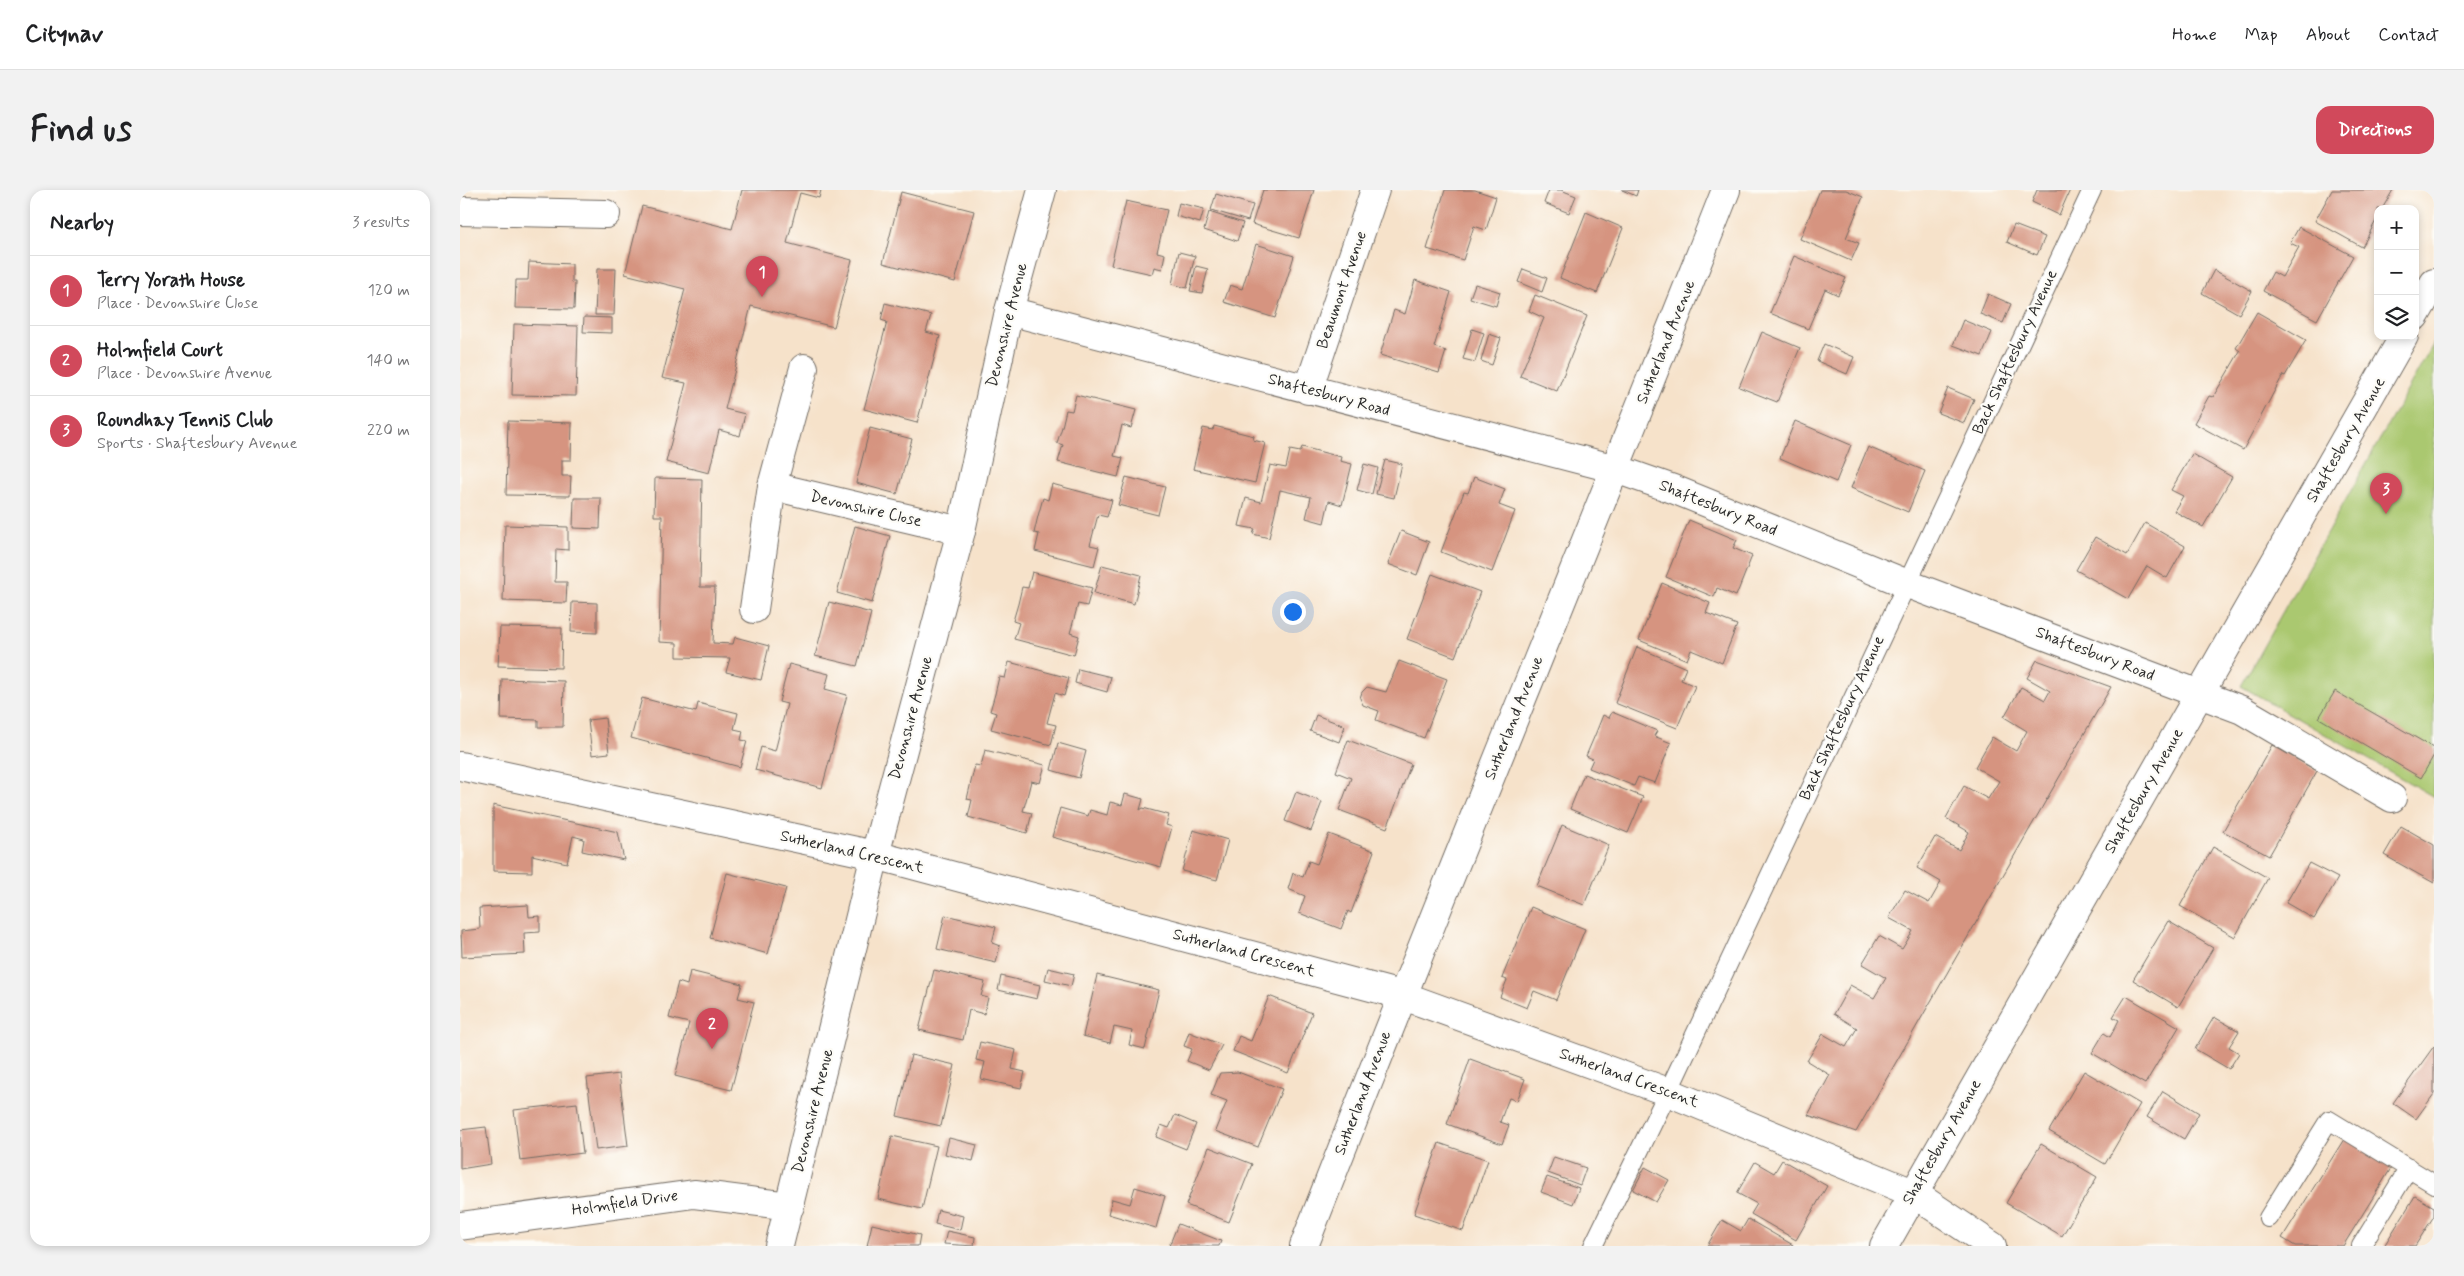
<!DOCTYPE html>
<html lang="en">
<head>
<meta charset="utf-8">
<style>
  :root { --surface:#fff; --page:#f2f2f2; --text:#202124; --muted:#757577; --line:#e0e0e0; --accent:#d1495b }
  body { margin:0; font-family:Mynerve,sans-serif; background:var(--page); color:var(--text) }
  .controls { position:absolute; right:15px; top:15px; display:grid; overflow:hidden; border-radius:10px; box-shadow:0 2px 8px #0003 }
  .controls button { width:45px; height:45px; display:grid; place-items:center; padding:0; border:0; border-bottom:1px solid var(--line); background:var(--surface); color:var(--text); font:25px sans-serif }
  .you { position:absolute; left:832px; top:421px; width:18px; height:18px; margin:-12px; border:4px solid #fff; border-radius:50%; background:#1a73e8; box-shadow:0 0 0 8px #1a73e833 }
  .badge { display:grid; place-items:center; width:32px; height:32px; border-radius:50%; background:var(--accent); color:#fff; font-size:16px; font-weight:700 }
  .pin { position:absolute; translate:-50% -41px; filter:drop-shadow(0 1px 2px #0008) }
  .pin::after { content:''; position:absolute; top:26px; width:18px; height:15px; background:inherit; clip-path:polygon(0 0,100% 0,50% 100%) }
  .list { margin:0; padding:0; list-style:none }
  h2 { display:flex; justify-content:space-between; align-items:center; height:65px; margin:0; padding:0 20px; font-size:21px }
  h2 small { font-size:16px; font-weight:400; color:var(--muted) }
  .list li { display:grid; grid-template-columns:32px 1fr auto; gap:15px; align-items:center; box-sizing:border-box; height:70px; padding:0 20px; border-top:1px solid var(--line) }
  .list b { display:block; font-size:19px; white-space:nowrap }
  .list p { margin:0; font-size:16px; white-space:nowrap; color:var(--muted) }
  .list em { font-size:16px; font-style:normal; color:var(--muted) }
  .icon { flex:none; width:28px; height:28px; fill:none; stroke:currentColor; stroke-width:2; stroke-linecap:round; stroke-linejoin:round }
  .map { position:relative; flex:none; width:1974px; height:1056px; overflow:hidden; border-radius:15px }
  header { display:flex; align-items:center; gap:30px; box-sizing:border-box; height:70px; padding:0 25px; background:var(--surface); border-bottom:1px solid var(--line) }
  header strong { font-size:24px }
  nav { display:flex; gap:28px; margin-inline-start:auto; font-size:18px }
  .intro { display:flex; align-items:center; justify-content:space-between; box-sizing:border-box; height:120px; padding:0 30px }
  h1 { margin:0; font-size:35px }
  .button { padding:12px 22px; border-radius:15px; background:var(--accent); color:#fff; font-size:18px; font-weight:700 }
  main { display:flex; gap:30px; padding:0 30px }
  aside { flex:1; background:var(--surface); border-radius:15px; box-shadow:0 2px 8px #0003 }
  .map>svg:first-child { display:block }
</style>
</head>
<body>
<header>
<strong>Citynav</strong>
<nav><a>Home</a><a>Map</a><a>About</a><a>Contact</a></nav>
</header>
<div class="intro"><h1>Find us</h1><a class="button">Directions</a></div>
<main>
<aside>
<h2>Nearby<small>3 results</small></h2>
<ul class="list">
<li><span class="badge">1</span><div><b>Terry Yorath House</b><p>Place · Devonshire Close</p></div><em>120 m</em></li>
<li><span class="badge">2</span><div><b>Holmfield Court</b><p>Place · Devonshire Avenue</p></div><em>140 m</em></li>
<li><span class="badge">3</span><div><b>Roundhay Tennis Club</b><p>Sports · Shaftesbury Avenue</p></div><em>220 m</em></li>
</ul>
</aside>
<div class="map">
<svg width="1974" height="1056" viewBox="0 0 1974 1056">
  <rect width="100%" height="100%" fill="#fdfcf7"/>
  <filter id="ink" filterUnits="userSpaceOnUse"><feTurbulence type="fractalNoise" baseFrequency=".02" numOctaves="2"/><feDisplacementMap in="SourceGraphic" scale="10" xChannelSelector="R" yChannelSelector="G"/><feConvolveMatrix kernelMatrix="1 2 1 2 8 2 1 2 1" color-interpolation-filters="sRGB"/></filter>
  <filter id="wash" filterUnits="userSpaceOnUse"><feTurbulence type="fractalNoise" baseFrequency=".0096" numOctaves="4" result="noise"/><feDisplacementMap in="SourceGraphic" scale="20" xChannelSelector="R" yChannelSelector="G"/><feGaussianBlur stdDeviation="1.12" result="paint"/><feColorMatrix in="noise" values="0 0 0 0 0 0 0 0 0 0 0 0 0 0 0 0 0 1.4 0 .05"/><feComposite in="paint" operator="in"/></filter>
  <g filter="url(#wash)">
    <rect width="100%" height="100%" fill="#f6e2ca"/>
    <path fill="#aac870" stroke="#6a7a4e" d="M1974 153V607L1781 496Z"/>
    <g id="blocks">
      <g fill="#d69480">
        <path d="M282 0H361L359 8 340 3 327 53 392 70 374 137 291 116 265 219 285 224 280 246 259 240 249 283 206 272 226 193 202 188 225 99 165 84 182 16 272 39Z"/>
        <path d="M803 0H854L839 48 792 34Z"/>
        <path d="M985 0H1015L1036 7 1026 40 1014 36 1003 70 967 59Z"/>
        <path d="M1089 0H1101L1116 6 1109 23 1084 13Z"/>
        <path d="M1162 0H1178L1176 6Z"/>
        <path d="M1360 0H1386L1403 7 1386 48 1399 53 1391 71 1340 49Z"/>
        <path d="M1577 0H1610L1599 25 1572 12Z"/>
        <path d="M1872 0H1933L1922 19H1918V27L1902 57 1855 31Z"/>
        <path d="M441 2 514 21 495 92 423 73Z"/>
        <path d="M756 4 793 15 788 31 751 20Z"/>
        <path d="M666 11 707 20 697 62 705 64 702 79 694 77 692 84 651 75Z"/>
        <path d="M719 13 744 19 740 33 716 26Z"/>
        <path d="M749 22 783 33 777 51 744 40Z"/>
        <path d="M1126 22 1163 38 1137 103 1100 88Z"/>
        <path d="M1554 35 1585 47 1577 65 1547 52Z"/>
        <path d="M1839 37 1893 66 1857 130 1803 101 1813 82 1822 87 1839 57 1830 53Z"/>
        <path d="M796 54 834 66 815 128 764 112 770 95 782 99Z"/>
        <path d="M719 62 735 66 727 98 712 94Z"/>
        <path d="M1334 66 1386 88 1378 105 1365 99 1348 139 1310 123Z"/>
        <path d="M69 72 112 74V92H115L114 119 55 118 56 90H68Z"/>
        <path d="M736 76 748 79 742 103 730 101Z"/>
        <path d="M137 79H156L154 125H135Z"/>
        <path d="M1063 79 1087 88 1082 102 1058 92Z"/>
        <path d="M1754 80 1792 101 1779 124 1742 103Z"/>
        <path d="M955 90 991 102 974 157 986 161 979 183 920 165 934 120 945 124Z"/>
        <path d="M1015 94 1040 102 1036 116 1010 108Z"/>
        <path d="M1528 104 1551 114 1543 133 1520 124Z"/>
        <path d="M1075 105 1127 126 1097 201 1060 186 1084 128 1069 121Z"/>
        <path d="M425 113 471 125 466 142 480 146 457 233 404 219 427 132 421 130Z"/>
        <path d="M1797 122 1846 150 1825 186 1823 185 1783 260 1734 233 1749 206 1753 207 1780 161 1776 158Z"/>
        <path d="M124 127 152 128V143L123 142Z"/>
        <path d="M1503 130 1532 142 1522 166 1493 155Z"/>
        <path d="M54 134 118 136 116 206 52 205Z"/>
        <path d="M1012 139 1024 143 1015 172 1003 169Z"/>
        <path d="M1302 142 1340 158 1317 212 1279 197Z"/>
        <path d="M1029 144 1041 148 1032 175 1021 171Z"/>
        <path d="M1364 154 1394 167 1387 184 1357 171Z"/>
        <path d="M1488 198 1514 209 1504 233 1478 223Z"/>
        <path d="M616 205 676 220 671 238 662 235 658 252 654 266 663 268 658 287 598 272 603 255 597 253 602 237 606 220 612 221Z"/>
        <path d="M48 231 112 233 111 270H102V286H111L110 306 46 305Z"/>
        <path d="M1335 231 1391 255 1376 292 1320 268Z"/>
        <path d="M754 236 794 246 793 250 805 253 795 293 733 279 743 238 753 240Z"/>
        <path d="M410 238 452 249 437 304 396 293Z"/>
        <path d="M842 257 881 267 880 271 892 274 882 315 869 311 864 333 846 328 851 307 820 300 809 348 793 344 795 339 779 336 786 308 801 312 810 275 826 278 830 260 840 262Z"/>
        <path d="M1408 257 1465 281 1448 322 1391 298Z"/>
        <path d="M1732 264 1772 287 1743 337 1714 321 1723 306 1711 300Z"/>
        <path d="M925 270 942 274 934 308 916 304Z"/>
        <path d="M904 274 918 278 912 304 897 300Z"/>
        <path d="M666 287 705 297 698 325 658 315Z"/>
        <path d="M1014 287 1045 299 1039 315 1055 321 1032 382 981 362 1004 302 1008 303Z"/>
        <path d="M195 288 242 289 240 397H255L253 453 273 454 275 447 309 456 301 490 266 482 270 468 217 467V453L199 452 202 326H194Z"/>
        <path d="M592 294 652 310 647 327 638 325 630 355 639 357 634 376 575 361 579 344 574 343 578 326 583 308 588 310Z"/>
        <path d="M114 308H141L140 339 113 338Z"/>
        <path d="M1229 330 1277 350 1273 358 1292 366 1276 406 1257 398 1254 407 1206 387Z"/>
        <path d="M1685 333 1725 356 1707 388 1687 376 1668 409 1616 380 1635 347 1667 365Z"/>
        <path d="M45 335 108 337V360L96 359 95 392H107L106 413 43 411Z"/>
        <path d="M395 336 430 346 412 413 377 403Z"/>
        <path d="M941 341 969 352 957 385 928 374Z"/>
        <path d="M642 375 681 385 674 414 634 403Z"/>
        <path d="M572 382 632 398 627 416 618 414 614 429 610 443 619 446 614 465 554 449 559 433 553 431 558 414 562 397 568 398Z"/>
        <path d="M972 384 1020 402 995 467 947 449Z"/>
        <path d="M1202 393 1250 413 1246 423 1277 435 1262 473 1231 460 1227 470 1179 450Z"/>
        <path d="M112 412 137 413V443L111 442Z"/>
        <path d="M369 412 411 423 397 476 355 466Z"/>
        <path d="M40 437 102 438 101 478 38 476Z"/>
        <path d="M1177 457 1226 478 1221 490 1235 496 1217 538 1155 513Z"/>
        <path d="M1577 470 1651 497 1396 942 1348 925 1370 885 1347 871 1363 844 1386 857 1397 838 1374 824 1390 795 1414 808 1426 788 1402 774 1419 746 1442 759 1447 751 1453 741 1429 728 1445 700 1469 713 1481 692 1457 678 1475 647 1499 660 1509 642 1486 628 1504 596 1528 609 1539 591 1515 577 1532 547 1556 561 1567 541 1544 527 1561 497 1585 510 1590 501 1567 488Z"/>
        <path d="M939 471 987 489 964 548 916 530 919 521 903 515 900 508 902 502 907 497 926 502Z"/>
        <path d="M549 472 609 488 604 506 595 503 587 533 596 535 591 555 531 539 536 523 530 521 535 504 539 487 545 488Z"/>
        <path d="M329 474 369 484 365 499 387 505 362 598 295 580 301 557 315 561 327 514 319 512Z"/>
        <path d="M618 479 651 487 647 502 615 493Z"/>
        <path d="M42 489 104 491 103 537H78V530L41 529Z"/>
        <path d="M1875 501 1974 558V565L1961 588 1859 528Z"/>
        <path d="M182 508 236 522 238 513 278 523 274 539 283 541 281 550 287 551 280 577 171 548Z"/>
        <path d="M1152 522 1197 541 1194 546 1211 553 1195 593 1178 587 1174 596 1129 578 1133 569 1126 566 1135 545 1143 525 1149 528Z"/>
        <path d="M856 525 885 536 879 552 850 541Z"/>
        <path d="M145 528 149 563 132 565 128 530Z"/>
        <path d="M888 550 951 574 927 638 879 620 891 588 876 582Z"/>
        <path d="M598 553 626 561 619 588 591 580Z"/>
        <path d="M1812 555 1857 581 1809 666 1763 641Z"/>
        <path d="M525 560 585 575 580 593 571 591 567 607 563 621 572 623 567 643 508 627 512 610 507 609 515 575 521 576Z"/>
        <path d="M1124 584 1183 607 1168 643 1110 619Z"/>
        <path d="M836 602 862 612 851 641 825 631Z"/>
        <path d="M665 604 683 609 680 620 683 618 709 625 706 635 712 637 701 677 592 647 600 618 628 626 630 620 647 625 650 612 662 615Z"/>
        <path d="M33 615 158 642 164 670 122 661 124 649 113 646 107 673 72 665V682L33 681Z"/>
        <path d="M1102 635 1149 655 1124 715 1077 696Z"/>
        <path d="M1941 636 1974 655V693L1924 665Z"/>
        <path d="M733 640 768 650 757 690 722 681Z"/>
        <path d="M869 644 914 661 891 723 888 721 881 739 839 723 845 706 828 699 833 683 843 687 849 671 857 674Z"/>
        <path d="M1753 657 1808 688 1775 747 1720 716Z"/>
        <path d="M1849 673 1878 688 1854 729 1826 713Z"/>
        <path d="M267 683 326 698 308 764 250 748Z"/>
        <path d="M68 715 69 727 80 726V742L64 743 65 764 2 767 1 741 20 739 19 718Z"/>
        <path d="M1071 717 1125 739 1096 810 1074 801 1067 818 1040 807 1047 790 1042 788Z"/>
        <path d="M485 725 536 737 532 753 540 756 536 773 477 759Z"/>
        <path d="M1708 731 1753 758 1718 817 1673 790Z"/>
        <path d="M588 778 614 784 611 796 585 790Z"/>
        <path d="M474 780 525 792 521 806 528 808 524 824 509 820 503 850 459 840Z"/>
        <path d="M230 781 282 794 278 808 294 812 271 900 215 886 229 833 209 828 218 792 227 795Z"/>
        <path d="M637 785 699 800 685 859 669 855 672 841 654 837 650 853 623 846Z"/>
        <path d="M541 786 580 795 577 809 538 800Z"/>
        <path d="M809 806 852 823 828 883 773 861 779 846 791 851Z"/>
        <path d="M1666 806 1719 837 1685 894 1632 863 1644 843 1650 847 1655 838 1659 830 1653 827Z"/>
        <path d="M1754 827 1779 841 1769 857 1779 863 1769 879 1735 859Z"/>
        <path d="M729 842 762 855 749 880 727 871 732 859 724 856Z"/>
        <path d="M520 852 556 860 552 879 565 882 561 898 521 889 525 872 516 870Z"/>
        <path d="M1974 856V904L1956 929 1933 913Z"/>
        <path d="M451 865 495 875 481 936 437 926Z"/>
        <path d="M1010 869 1065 889 1057 911 1049 908 1045 918 1040 932 1049 935 1042 954 987 934Z"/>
        <path d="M1624 881 1680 914 1645 974 1589 941Z"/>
        <path d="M778 882 822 899 798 957 755 941 767 911 751 905 760 883Z"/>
        <path d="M159 884 168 956 136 960 127 888Z"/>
        <path d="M1703 901 1739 923 1724 949 1687 927Z"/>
        <path d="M117 913 123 963 60 971 54 920Z"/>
        <path d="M715 925 736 934 726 959 696 947 701 935 709 938Z"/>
        <path d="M26 937 31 974 0 979V940Z"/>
        <path d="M432 946 477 956 462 1019 418 1009Z"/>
        <path d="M1886 946 1933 975 1883 1056H1835L1822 1048Z"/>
        <path d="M489 948 517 955 513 971 485 964Z"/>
        <path d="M979 953 1028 970 1003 1041 954 1024Z"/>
        <path d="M1581 954 1637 987 1602 1046 1546 1013Z"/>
        <path d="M749 957 792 974 769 1032 726 1015Z"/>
        <path d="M1094 967 1126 978 1120 995 1088 983Z"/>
        <path d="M1322 970 1367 996 1336 1050 1291 1024 1297 1014 1277 1003 1295 972 1314 983Z"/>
        <path d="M1185 977 1209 990 1196 1012 1173 1000Z"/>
        <path d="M1087 987 1119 998 1113 1014 1081 1002Z"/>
        <path d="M675 997 705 1006 696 1038 648 1024 652 1009 670 1014Z"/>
        <path d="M1955 1006 1974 1017V1026L1955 1056H1924Z"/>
        <path d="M478 1020 503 1026 500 1040 475 1034Z"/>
        <path d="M1288 1029 1333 1055V1056H1247L1262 1030 1281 1041Z"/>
        <path d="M412 1034 460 1045 458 1056H407Z"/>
        <path d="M718 1034 761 1051 759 1056H709Z"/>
        <path d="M487 1041 515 1047 514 1056 484 1054Z"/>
      </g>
    </g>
  </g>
  <g filter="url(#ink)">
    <use href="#blocks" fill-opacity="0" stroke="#726b63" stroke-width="1"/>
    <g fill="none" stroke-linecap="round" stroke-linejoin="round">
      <g stroke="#726b63" stroke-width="20">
        <g id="lane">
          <path d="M1808 1028 1869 930 1974 994"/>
          <path d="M1133 1056 1208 902 1632 0"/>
          <path d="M1901 1056 1949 978"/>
        </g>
      </g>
      <g stroke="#726b63" stroke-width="30">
        <g id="street">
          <path d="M0 21 146 24"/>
          <path d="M549 121 1156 279 1213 299 1445 393 1782 520 1932 608"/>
          <path d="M1955 126 1974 93"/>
          <path d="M848 200 915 0"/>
          <path d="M312 296 501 341"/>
          <path d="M294 419 312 296 344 178"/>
          <path d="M0 576 415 665 941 805 1208 902 1453 1003 1532 1056"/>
          <path d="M0 1036 234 1004 330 1016"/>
          <path d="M319 1056 415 665 501 341 549 121 582 0"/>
          <path d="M844 1056C981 703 1127 353 1266 0"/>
          <path d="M1424 1056 1944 146"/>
        </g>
      </g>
      <use href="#lane" stroke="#fff" stroke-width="18"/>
      <use href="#street" stroke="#fff" stroke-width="28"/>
    </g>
  </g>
  <g text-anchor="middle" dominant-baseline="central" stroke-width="4.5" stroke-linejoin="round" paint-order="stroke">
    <g font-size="16" fill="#2b2b2b" stroke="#fdfcf7">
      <text transform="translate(882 100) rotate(-71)">Beaumont Avenue</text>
      <text transform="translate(547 135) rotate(-76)">Devonshire Avenue</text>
      <text transform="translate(1206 152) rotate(-68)">Sutherland Avenue</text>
      <text transform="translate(1555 162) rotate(-65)">Back Shaftesbury Avenue</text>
      <text transform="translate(869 205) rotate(15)">Shaftesbury Road</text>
      <text transform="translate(1886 250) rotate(-60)">Shaftesbury Avenue</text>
      <text transform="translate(1258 318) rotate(22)">Shaftesbury Road</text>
      <text transform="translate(406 319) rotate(13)">Devonshire Close</text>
      <text transform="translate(1635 464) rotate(21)">Shaftesbury Road</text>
      <text transform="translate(451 528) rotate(-75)">Devonshire Avenue</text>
      <text transform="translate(1054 528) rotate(-68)">Sutherland Avenue</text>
      <text transform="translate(1382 528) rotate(-65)">Back Shaftesbury Avenue</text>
      <text transform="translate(1684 601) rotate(-60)">Shaftesbury Avenue</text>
      <text transform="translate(392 662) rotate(13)">Sutherland Crescent</text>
      <text transform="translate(784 763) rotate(15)">Sutherland Crescent</text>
      <text transform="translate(1169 888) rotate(20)">Sutherland Crescent</text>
      <text transform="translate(903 903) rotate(-69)">Sutherland Avenue</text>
      <text transform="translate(353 921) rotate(-76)">Devonshire Avenue</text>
      <text transform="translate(1482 952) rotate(-60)">Shaftesbury Avenue</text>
      <text transform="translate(165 1013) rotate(-8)">Holmfield Drive</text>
    </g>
  </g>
</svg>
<div class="controls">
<button>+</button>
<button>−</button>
<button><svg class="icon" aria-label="layers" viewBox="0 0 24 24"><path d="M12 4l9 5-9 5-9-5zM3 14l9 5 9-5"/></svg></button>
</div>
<div class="you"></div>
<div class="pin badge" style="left:302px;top:107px">1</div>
<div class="pin badge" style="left:252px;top:859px">2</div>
<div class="pin badge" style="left:1926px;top:324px">3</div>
</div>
</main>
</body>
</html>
